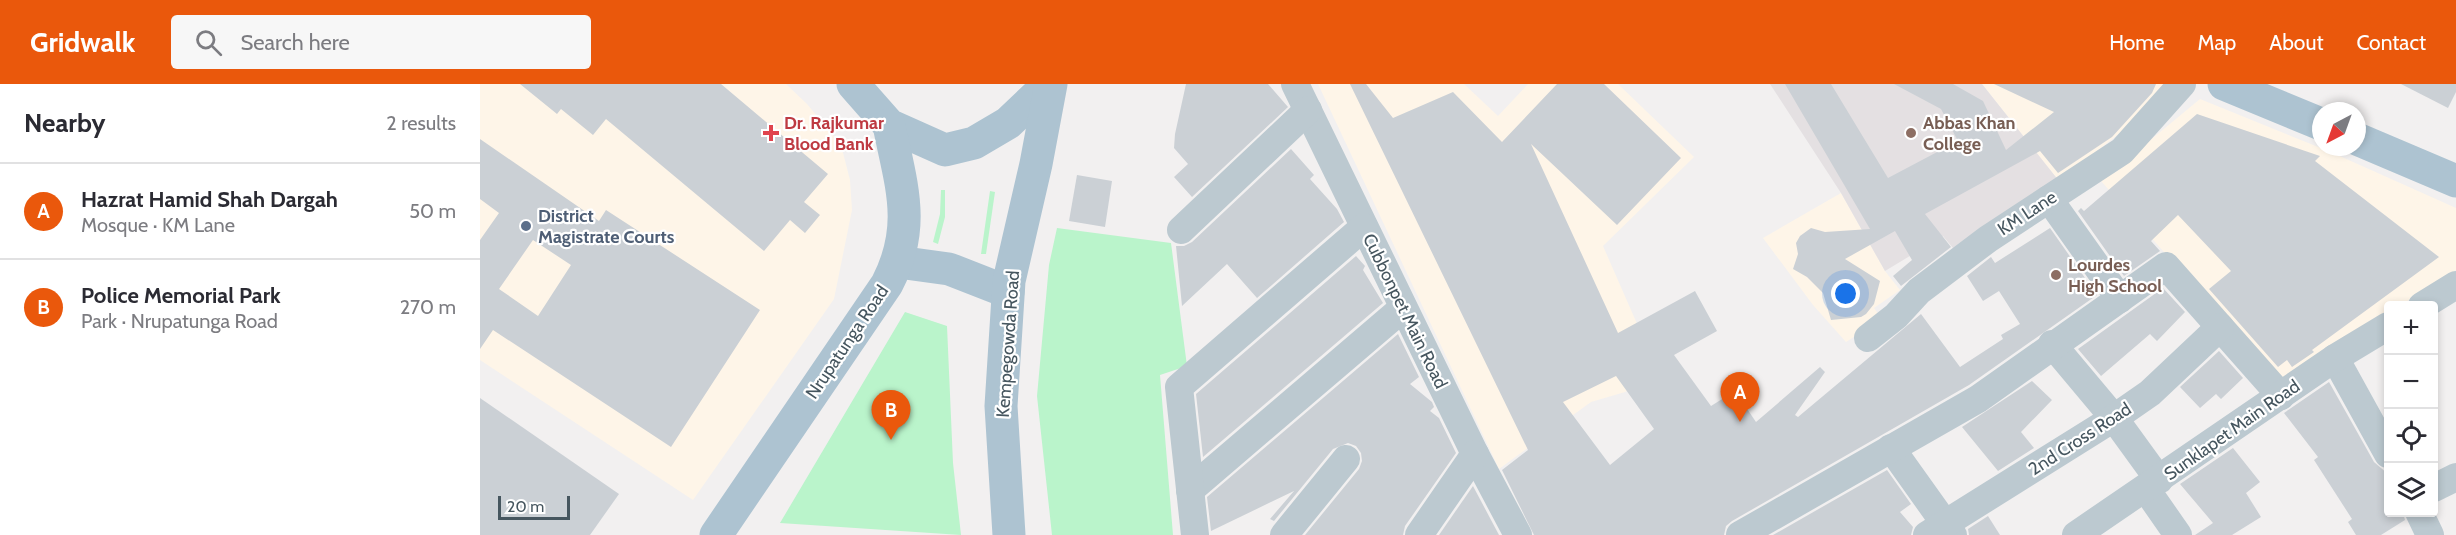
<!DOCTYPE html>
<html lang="en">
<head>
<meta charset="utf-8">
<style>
  :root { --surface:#fff; --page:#f7f7f7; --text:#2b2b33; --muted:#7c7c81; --line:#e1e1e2; --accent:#ea580c }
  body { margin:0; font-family:Cabin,sans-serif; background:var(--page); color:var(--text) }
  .controls { position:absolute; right:18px; bottom:18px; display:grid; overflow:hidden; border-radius:6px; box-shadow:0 3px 9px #0003 }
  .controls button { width:54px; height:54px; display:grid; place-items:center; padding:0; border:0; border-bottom:2px solid var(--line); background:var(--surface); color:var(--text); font:30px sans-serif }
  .compass { position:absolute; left:1832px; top:18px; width:54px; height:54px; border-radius:50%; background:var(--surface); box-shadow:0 3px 9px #0003; rotate:221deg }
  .scale { position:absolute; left:18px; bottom:15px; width:72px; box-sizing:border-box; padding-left:6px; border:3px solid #46565f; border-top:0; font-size:16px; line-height:21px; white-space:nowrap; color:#46565f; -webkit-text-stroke:4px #fff; paint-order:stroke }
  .you { position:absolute; left:1366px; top:210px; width:21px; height:21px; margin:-15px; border:4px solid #fff; border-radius:50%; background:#1a73e8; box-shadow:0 0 0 9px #1a73e833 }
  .badge { display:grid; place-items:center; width:39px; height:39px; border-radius:50%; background:var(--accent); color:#fff; font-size:20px; font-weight:700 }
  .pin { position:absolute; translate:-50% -50px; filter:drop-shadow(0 2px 3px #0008) }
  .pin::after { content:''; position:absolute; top:32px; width:21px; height:18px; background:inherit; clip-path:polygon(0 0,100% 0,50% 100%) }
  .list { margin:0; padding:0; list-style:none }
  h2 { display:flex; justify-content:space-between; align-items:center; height:78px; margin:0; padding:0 24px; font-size:26px }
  h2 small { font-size:20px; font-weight:400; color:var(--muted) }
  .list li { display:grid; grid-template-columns:39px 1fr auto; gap:18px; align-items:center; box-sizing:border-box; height:96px; padding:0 24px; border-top:2px solid var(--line) }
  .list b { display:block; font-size:22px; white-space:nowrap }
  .list p { margin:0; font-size:20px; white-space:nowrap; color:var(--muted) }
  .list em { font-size:20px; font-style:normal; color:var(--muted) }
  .icon { flex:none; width:33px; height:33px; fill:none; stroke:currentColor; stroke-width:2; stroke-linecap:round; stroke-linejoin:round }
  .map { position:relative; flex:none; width:1976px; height:451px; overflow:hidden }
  header { display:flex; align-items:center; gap:36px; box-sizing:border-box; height:84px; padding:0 30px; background:var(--accent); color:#fff }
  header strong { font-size:28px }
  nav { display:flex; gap:33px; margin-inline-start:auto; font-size:21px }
  .search { width:420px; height:54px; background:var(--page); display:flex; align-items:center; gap:15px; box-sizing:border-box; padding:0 21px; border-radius:6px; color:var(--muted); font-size:22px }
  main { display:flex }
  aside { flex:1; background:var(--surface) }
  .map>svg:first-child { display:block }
</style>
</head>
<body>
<header>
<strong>Gridwalk</strong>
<div class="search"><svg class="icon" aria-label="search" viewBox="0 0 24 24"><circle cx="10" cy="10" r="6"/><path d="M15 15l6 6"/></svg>Search here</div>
<nav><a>Home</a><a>Map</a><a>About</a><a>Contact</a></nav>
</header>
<main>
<aside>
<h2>Nearby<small>2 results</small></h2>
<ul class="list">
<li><span class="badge">A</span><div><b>Hazrat Hamid Shah Dargah</b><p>Mosque · KM Lane</p></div><em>50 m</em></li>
<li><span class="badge">B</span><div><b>Police Memorial Park</b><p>Park · Nrupatunga Road</p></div><em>270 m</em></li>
</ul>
</aside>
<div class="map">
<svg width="1976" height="451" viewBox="0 0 1976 451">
  <rect width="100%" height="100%" fill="#f2f0f0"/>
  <g fill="#fef5e8">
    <path d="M0 0H306L327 20 361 61 370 96 372 126 354 215 213 416 0 276Z"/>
    <path d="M838 0H984L1018 32 1048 0H1138L1214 73 1123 162 1179 290 1145 308 1111 318 1019 385Z"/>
    <path d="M1502 0H1686L1679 18 1579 97Z"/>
    <path d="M1720 15 1853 69 1976 124V186L1921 221 1908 222V229L1800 299 1621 97Z"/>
    <path d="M1361 109 1405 187 1420 206 1394 224 1402 235 1366 258 1333 221 1283 154Z"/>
  </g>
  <path fill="#e4e0e2" d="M1290 0H1502L1579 97 1478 170 1463 152 1405 187 1361 109Z"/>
  <g fill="#baf4cb">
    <path d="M461 106H465V133L458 160 453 158 460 130Z"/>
    <path d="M510 107 515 108 506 170H501Z"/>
    <path d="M577 144 691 159 707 282 680 291 693 451H572L557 312 569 181Z"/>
    <path d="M425 228 467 242 473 379 481 451 300 439Z"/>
  </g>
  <g fill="#cbd0d5" fill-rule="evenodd">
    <path d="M40 0H241L348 90 324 118 340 131 325 149 310 136 284 167 126 35 113 51 81 25 77 30Z"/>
    <path d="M706 0H788L808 23 712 113 694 93 708 80 694 64 695 50Z"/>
    <path d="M870 0H886L913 34 973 8 1022 58 1077 0H1124L1201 74 1137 141 1051 60 1138 249 1215 207 1237 247 1194 271 1231 322 1255 307 1276 338 1340 283 1345 288 1315 331 1318 333 1441 230 1480 283 1523 255 1521 251 1540 240 1519 207 1503 217 1487 192 1511 173 1515 179 1570 144 1617 211 1489 301 1252 437 1246 442 1244 451H1054L1022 386 1048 366ZM1136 292 1174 345 1130 381 1083 318Z"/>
    <path d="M1305 0H1351L1408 94 1478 57 1461 25 1414 0H1473L1503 17 1526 66 1574 28 1514 0H1676L1672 9 1632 53 1578 89 1560 67 1445 130 1471 163 1421 202 1413 192 1432 176 1415 147 1365 175 1400 197 1394 220 1386 230 1381 233 1351 236 1343 209 1327 193 1313 185 1318 170 1316 159 1320 152 1331 144 1345 148 1390 145Z"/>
    <path d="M1921 0H1976V8L1968 24Z"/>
    <path d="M1717 30 1840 72 1835 77 1959 173 1832 266 1834 268 1812 283 1807 276 1798 283 1729 205 1751 187 1698 131 1671 157 1680 167 1644 192 1598 127 1601 124 1604 127Z"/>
    <path d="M0 55 119 137 126 126 280 226 191 363 13 246 0 265V156L19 129 0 115ZM53 156 91 181 58 232 19 205Z"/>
    <path d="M811 65 834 91 830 95 857 125 864 138 777 214 747 180 702 222 696 162H704L712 158Z"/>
    <path d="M597 91 632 97 625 143 589 137Z"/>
    <path d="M876 172 885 182 883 186 903 219 723 373 716 310Z"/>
    <path d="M1683 204 1705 228 1677 257 1670 250 1621 292 1598 265Z"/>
    <path d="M918 250 939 293 930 300 952 318 954 323 950 327 959 334 976 369 925 442 923 451H825L879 385 882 377 881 369 876 362 868 359 853 365 794 437 790 435 814 407 731 447 727 413Z"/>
    <path d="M1739 267 1763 294 1741 315 1736 310 1720 324 1700 303Z"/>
    <path d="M1552 297 1572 316 1541 348 1554 364 1518 387 1482 343Z"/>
    <path d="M1849 298 1894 378 1908 390V429H1923L1925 436 1901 451H1876L1868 438 1872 435 1834 376 1838 373 1804 329Z"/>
    <path d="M0 314 139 410 110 451H0Z"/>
    <path d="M1753 364 1780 398 1766 409 1781 433 1752 451H1715L1733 439 1700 400Z"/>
    <path d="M1407 386 1431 420 1420 428 1433 443 1431 451H1293Z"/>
    <path d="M993 402 1019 451H959Z"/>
    <path d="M1508 432 1520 451H1489L1488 445Z"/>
  </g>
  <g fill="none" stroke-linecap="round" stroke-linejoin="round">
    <g stroke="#bcc9d0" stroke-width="28">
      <path d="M815 0 995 370 1038 451"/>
      <path d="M1569 115 1640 215"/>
      <path d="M701 146 828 26"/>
      <path d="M1942 222 1976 201"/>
      <path d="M1388 254 1416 232 1439 207 1508 155 1642 67 1702 0"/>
      <path d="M1572 260 1634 334 1679 396"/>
      <path d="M1855 274 1908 370"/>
      <path d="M1411 364 1473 451"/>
      <path d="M1954 404 1976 393"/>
      <path d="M1666 405 1698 451"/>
      <path d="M710 406 923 224"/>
      <path d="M1939 428 1950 451"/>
      <path d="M715 451 699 303 884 143"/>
      <path d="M804 451 866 375"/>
      <path d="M939 451 995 370"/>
      <path d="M1260 451 1498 315 1686 182 1801 312"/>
      <path d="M1447 451 1634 334 1670 309 1740 243"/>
      <path d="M1596 451 1855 274 1908 242"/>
    </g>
    <g stroke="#adc3d1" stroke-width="33">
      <path d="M373 0 409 41 465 66 494 59 528 39 569 0"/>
      <path d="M1744 0 1841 40"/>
      <path d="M1877 55 1976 97"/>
      <path d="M418 178 469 185 528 208"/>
      <path d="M236 451 407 200C437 142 421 101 409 41"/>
      <path d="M529 451 521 322 529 197 556 80 571 0"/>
    </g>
  </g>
  <path fill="#e0444e" stroke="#fff" stroke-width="2" d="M288 40h6v6h6v6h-6v6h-6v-6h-6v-6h6z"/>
  <g fill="#8d6e63" stroke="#fff" stroke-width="2">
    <circle cx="1431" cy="49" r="6"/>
    <circle cx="1576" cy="191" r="6"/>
  </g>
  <circle fill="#5c6f8a" stroke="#fff" stroke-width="2" cx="46" cy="142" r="6"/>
  <g text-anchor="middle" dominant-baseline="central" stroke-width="4.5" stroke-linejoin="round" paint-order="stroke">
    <g font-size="18" font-weight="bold" fill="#be3a42" stroke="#fff" text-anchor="start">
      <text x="304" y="39">Dr. Rajkumar<tspan x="304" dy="21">Blood Bank</tspan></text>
    </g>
    <g font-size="18" font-weight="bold" fill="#785e54" stroke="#fff" text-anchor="start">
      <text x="1443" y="39">Abbas Khan<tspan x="1443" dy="21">College</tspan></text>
      <text x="1588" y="181">Lourdes<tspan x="1588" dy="21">High School</tspan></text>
    </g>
    <g font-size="18" fill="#46565f" stroke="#fff">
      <text transform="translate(1547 129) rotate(-33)">KM Lane</text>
      <text transform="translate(925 227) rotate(64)">Cubbonpet Main Road</text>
      <text transform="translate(367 258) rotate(-56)">Nrupatunga Road</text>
      <text transform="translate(528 260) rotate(-86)">Kempegowda Road</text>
      <text transform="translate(1752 346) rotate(-35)">Sunklapet Main Road</text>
      <text transform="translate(1600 355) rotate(-33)">2nd Cross Road</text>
    </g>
    <g font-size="18" font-weight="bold" fill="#4e5e75" stroke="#fff" text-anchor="start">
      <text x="58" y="132">District<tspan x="58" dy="21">Magistrate Courts</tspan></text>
    </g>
  </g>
</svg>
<div class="controls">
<button>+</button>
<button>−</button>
<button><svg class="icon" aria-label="locate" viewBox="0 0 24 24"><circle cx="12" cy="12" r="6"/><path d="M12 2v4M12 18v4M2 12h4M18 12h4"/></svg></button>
<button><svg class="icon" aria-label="layers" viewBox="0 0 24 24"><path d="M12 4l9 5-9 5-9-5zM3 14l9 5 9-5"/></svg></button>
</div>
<svg class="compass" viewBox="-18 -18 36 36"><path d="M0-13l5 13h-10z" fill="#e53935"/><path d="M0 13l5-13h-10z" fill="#7c7c81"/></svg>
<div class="scale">20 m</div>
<div class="you"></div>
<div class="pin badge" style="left:1260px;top:338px">A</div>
<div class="pin badge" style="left:411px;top:356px">B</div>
</div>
</main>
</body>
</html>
